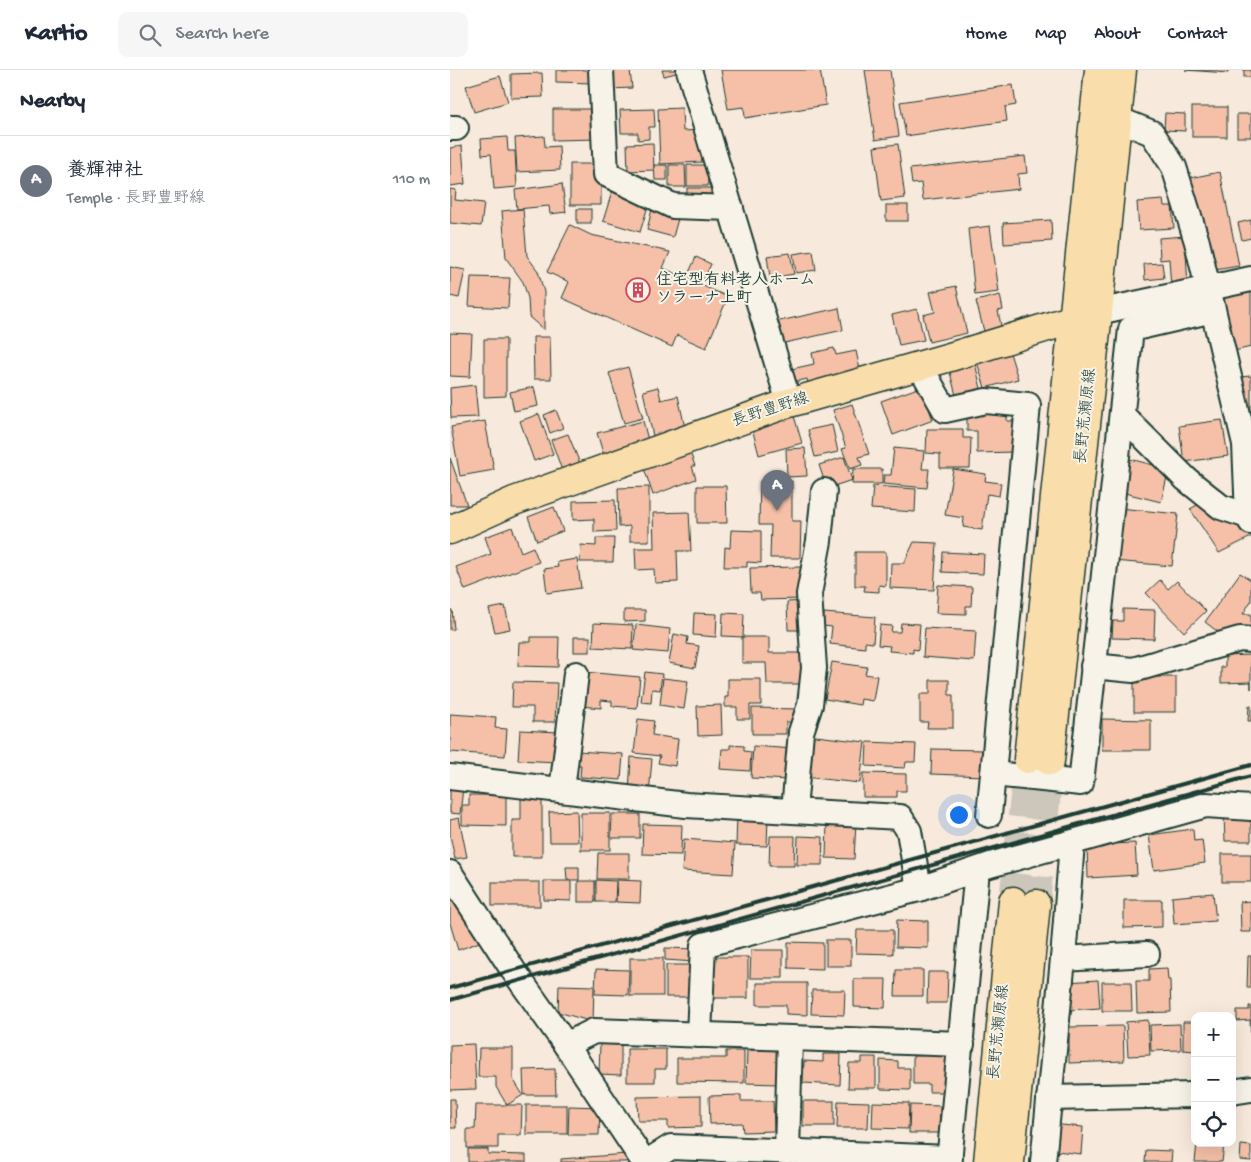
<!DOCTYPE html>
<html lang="en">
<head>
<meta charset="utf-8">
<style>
  :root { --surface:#fff; --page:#f6f6f7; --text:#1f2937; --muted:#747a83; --line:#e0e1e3; --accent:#b45309 }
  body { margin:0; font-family:"Gochi Hand","Klee One",sans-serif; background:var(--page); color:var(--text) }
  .controls { position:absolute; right:15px; bottom:15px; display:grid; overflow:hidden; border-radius:10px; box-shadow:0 5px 20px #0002 }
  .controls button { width:45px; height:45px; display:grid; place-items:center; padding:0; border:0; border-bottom:1px solid var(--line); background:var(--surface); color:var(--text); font:25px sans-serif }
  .you { position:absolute; left:508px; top:744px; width:18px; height:18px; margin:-12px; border:4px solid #fff; border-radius:50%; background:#1a73e8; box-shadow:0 0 0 8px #1a73e833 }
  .badge { display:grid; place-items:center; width:32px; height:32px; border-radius:50%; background:var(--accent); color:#fff; font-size:16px; font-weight:700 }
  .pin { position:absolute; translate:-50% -41px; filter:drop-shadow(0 1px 2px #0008) }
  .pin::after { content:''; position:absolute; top:26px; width:18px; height:15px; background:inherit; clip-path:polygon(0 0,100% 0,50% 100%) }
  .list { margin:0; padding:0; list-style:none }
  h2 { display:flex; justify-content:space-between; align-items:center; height:65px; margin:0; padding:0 20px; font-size:21px }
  h2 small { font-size:16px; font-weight:400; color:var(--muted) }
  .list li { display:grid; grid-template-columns:32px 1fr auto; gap:15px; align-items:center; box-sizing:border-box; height:90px; padding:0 20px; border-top:1px solid var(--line) }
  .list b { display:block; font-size:19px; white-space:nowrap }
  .list p { margin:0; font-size:16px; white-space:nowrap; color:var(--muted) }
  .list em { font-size:16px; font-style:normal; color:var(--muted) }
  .icon { flex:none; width:28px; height:28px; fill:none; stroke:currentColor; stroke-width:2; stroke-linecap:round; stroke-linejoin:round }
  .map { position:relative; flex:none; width:801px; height:1092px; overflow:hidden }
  header { display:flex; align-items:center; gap:30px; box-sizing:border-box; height:70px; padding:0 25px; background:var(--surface); border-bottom:1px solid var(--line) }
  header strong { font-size:24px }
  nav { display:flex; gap:28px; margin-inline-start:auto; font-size:18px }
  .search { width:350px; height:45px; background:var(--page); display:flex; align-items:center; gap:12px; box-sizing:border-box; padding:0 18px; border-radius:10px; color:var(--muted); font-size:19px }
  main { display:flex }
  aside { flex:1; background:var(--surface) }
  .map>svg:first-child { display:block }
</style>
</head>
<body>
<header>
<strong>Kartio</strong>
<div class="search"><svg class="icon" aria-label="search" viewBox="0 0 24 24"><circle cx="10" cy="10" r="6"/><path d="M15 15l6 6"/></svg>Search here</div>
<nav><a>Home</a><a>Map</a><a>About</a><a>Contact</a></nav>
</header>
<main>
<aside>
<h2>Nearby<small></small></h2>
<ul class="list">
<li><span class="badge" style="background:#6b7280">A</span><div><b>養輝神社</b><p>Temple · 長野豊野線</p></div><em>110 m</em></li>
</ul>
</aside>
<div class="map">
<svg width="801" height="1092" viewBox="0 0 801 1092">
  <rect width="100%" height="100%" fill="#f7e9db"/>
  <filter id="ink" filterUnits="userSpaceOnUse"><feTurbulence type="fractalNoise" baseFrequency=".02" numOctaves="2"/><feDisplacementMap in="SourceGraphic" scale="10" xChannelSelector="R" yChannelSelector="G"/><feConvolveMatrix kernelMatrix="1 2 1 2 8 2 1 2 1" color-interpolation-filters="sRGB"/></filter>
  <g filter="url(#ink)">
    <g fill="#f5c0a7" stroke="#1f3d34">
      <path d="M106 0H144L143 13 106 12Z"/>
      <path d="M158 0H180L182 18 160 19Z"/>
      <path d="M212 0H225L226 3 214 6Z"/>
      <path d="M271 0H370L376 35 295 48 294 37 278 39Z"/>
      <path d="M415 0H440L449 66 425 70Z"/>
      <path d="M735 0H778V3Z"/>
      <rect x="794" y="0" width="7" height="7"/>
      <path d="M92 3 93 27 61 28V4Z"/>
      <path d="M50 6 58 32 24 42 16 16Z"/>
      <path d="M563 15 566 35 555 37 557 51 456 66 450 32Z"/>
      <rect x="742" y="37" width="35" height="30"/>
      <path d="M232 38 233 61 251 60 252 92 210 94 208 39Z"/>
      <path d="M103 39H149V69L103 70Z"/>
      <path d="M204 39 205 57H199V69L188 70V63H171L170 40Z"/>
      <path d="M715 43 735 44V61L714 60Z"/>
      <rect x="787" y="44" width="14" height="23"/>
      <path d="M94 66 95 77 109 76 110 100 67 102 65 68Z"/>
      <path d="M57 67 58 81H65L67 117 44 119 41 84 32 85 31 69Z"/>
      <path d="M203 73 204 100 178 101 177 74Z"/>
      <path d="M448 74 455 128 431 131 424 77Z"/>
      <path d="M12 76 15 114 0 116V78Z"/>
      <path d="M575 86 577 103 568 104 569 119 473 130 471 113 462 114 460 99Z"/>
      <path d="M120 94H144V111H151V135H120Z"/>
      <path d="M204 95H217V110H205Z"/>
      <path d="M219 95H235L236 117H219Z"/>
      <path d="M237 95H257L258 116H237Z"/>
      <path d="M770 102 789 196 759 201 740 108Z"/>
      <path d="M112 114 116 142 100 144 99 136 67 139 65 120Z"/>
      <rect x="237" y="118" width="24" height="13"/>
      <path d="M0 119 6 120 5 130 34 133 31 156 0 153Z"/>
      <path d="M162 122 199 133 190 162 153 151Z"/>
      <path d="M713 130 714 136H722L724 158 689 160 687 132Z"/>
      <rect x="436" y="135" width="22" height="16"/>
      <path d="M73 139 77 186 88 201 94 222V260L79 247 78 228 73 212 56 188 52 141Z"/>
      <rect x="127" y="139" width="14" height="14"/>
      <path d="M202 139 229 145 223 167 197 160Z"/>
      <path d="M601 150 602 171 554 174 553 153Z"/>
      <path d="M801 150V168L792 170 788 153Z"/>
      <path d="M120 155 141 165 220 182 213 198 278 227 256 278 227 265 222 277 112 228 119 212 97 202Z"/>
      <path d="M540 156 549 222 525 225 518 159Z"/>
      <path d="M735 166 738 217 721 218 719 189 710 190 709 168Z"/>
      <path d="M363 181 366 200 346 203 343 184Z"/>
      <path d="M340 183 344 204 320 208 317 186Z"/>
      <path d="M246 187 261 194 252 214 237 207Z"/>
      <path d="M712 193 714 208 695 210 694 194Z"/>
      <path d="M0 197 15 200 9 228 0 226Z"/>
      <path d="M21 207 60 208 58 238 19 236Z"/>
      <path d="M506 216 517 263 479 272 473 245 485 242 480 222Z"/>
      <path d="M801 219V277L776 283 764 229Z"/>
      <path d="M550 225 553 240 548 241 552 260 535 265 526 231Z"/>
      <path d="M389 238 393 260 330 274 325 252Z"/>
      <path d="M467 239 474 270 449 275 442 245Z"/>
      <path d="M0 263 22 264 20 307 0 306Z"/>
      <path d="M83 267H100L101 309H84Z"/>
      <path d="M34 269H56V326L34 327Z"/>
      <path d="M384 278 386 285 406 281 411 304 359 317 357 309 340 313 337 300 364 294 362 283Z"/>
      <path d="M560 283 568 309 535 318 527 292Z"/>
      <path d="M525 293 532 323 507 329 499 299Z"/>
      <path d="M178 297 193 348 174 353 159 303Z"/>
      <path d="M801 306V342H793L790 307Z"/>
      <path d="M25 315 28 347 1 348 0 318Z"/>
      <path d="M84 317 88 336 64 341 60 322Z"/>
      <path d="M208 317 211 330 228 326 235 358 203 366 193 321Z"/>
      <path d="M471 317 483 350 443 365 431 331Z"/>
      <path d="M402 334 419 384 409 387 412 395 400 399 392 379 396 378 383 340Z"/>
      <path d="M106 340 113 358 100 363 94 345Z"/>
      <path d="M517 343H557V351H564V382L527 383V361H517Z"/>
      <path d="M89 344 103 384 84 391 70 351Z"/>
      <path d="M344 346 352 373 309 385 302 358Z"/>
      <path d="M772 350 778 386 734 392 729 356Z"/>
      <path d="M35 351 44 400 10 406 1 357Z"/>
      <path d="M193 351 199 374 154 386 147 363Z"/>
      <path d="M382 355 388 382 365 387 358 360Z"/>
      <path d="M477 359H513V368H521L520 398H490V384L476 383Z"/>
      <path d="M118 364 131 396 113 403 101 370Z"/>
      <path d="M355 378 357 406 337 407 336 379Z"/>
      <path d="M444 378 474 381 472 399H479L477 418 433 414 434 405H441Z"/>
      <path d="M239 379 245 396H242L246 409 203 425 193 395Z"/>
      <path d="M394 387 402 410 384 416 381 408 374 410 369 395Z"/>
      <path d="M0 388 17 435H0Z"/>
      <path d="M680 389 719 399 711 432 671 422Z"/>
      <path d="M403 399H432V414H402Z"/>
      <path d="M503 399 536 404 535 411 551 413 549 426 537 424 532 460 513 457 514 448 495 445Z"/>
      <path d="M310 411H342V451H351L350 488H320L321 455H309Z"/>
      <path d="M247 416H276L277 453H247Z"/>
      <path d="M423 416 466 419 465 442 421 439Z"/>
      <path d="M199 417V471H180V456L169 457 168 418Z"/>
      <path d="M758 429 801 461V467L769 483 740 439Z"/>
      <path d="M165 430 166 461 144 462V449L123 450V431Z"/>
      <path d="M104 437 113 461 87 471 78 447Z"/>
      <path d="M669 438 728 444 722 496 663 491Z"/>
      <path d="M239 442 241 481H227L228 512 205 513 204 499 186 500 185 478H204L203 443Z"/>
      <path d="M62 457 71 482 83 477 89 492 15 520 6 497 41 484 35 467Z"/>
      <path d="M281 460 311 461V493L297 492V497H274L275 477 280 478Z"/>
      <path d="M146 468H164L163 492H130L131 475 146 476Z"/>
      <path d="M464 472 487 473 484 520 440 518 441 493H454Z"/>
      <path d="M405 482H436V516L429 515V522L414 521 415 516H405Z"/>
      <path d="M493 482 534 484 533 504 492 502Z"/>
      <path d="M127 489 131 518 97 523 94 499 108 497 107 492Z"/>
      <path d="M351 497 352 529 311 530 310 523H301L300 498Z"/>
      <path d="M790 503 801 510V531L793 544H801V557L782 558 772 565 755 552Z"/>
      <path d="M710 510 718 519 727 511 756 541 734 562 696 523Z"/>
      <path d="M488 515 522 517 521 536H516V544L486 543Z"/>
      <path d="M356 531 357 560H338L337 532Z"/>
      <path d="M55 536 60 559 45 562 39 539Z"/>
      <path d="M673 539 705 540 704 569 662 568 663 551H673Z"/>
      <path d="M0 540H2L4 559 0 560Z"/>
      <path d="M174 540H195V551L174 552Z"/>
      <path d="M244 543 267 544 266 567 243 565Z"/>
      <path d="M273 543 294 544 293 567 272 566Z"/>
      <path d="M374 543 425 547 423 573 415 572V578L380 574 382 557 373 556Z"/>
      <path d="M144 553 183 555 182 579 143 577Z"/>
      <path d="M451 553 470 554 468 580 463 579V583L439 581 440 576 428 575 430 555 442 556 441 562H450Z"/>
      <path d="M186 555 220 559 218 583 183 580Z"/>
      <path d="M475 558 526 561 524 591 473 587Z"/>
      <path d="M224 564 238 567 237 574 249 576 245 598 219 593Z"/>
      <path d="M81 567H109L108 597 68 596 69 572H81Z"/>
      <rect x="124" y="567" width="16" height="15"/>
      <path d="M292 567H319V583H356V614H317L316 593H292Z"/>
      <path d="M799 578H801V619V612L771 613V597H775V586L800 585Z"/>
      <path d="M382 592 417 597 415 604 427 606 423 631 411 629 410 635 375 629Z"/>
      <path d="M135 602 190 607 187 638 162 636V631L151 630V638L131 636Z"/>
      <path d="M195 602 212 604 210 620 202 619 201 633 191 632Z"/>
      <rect x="684" y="607" width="42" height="35"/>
      <path d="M213 608 238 611 234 639 210 635Z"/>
      <path d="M278 609H311V635H300V649H287V637H275V627H278Z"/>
      <path d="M480 610H499V625H503V658H477L478 652H470V624H480Z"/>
      <path d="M63 612 107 613 105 652H83V637H62Z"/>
      <path d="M271 635 272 665 248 666 247 636Z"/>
      <path d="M799 636H801V651H798Z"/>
      <path d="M302 638 349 639V653L336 652V664H302Z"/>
      <path d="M0 644 46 647 45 658 57 659 55 686 0 682Z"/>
      <path d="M188 649 204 651 202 665 228 669 225 696 208 693 210 686 184 683Z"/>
      <path d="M652 649 701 650V680H652Z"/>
      <path d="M70 660 109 662 107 692 68 690Z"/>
      <path d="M358 665 415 672 410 713 354 707Z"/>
      <path d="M417 672 466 674 465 692H456L455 698 416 696Z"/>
      <path d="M280 675 294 676V681L301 682 300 701 270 699 272 679H280Z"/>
      <path d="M303 676 343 679 340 710 301 708Z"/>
      <path d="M482 679 535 680V706L481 704Z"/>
      <path d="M127 681 173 684 171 710 130 707 131 695H125Z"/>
      <path d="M181 687 202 689 199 724 179 723Z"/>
      <path d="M413 703 456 704V721H447V727H413Z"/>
      <path d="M0 717 13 718 10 744 0 743Z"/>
      <path d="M19 725H56V756L12 755V735H19Z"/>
      <path d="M71 728H92V787H62V750H71Z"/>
      <path d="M127 741 128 772H100L99 742Z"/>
      <rect x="131" y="743" width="29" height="37"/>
      <path d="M162 744H190V768H161Z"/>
      <path d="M287 745 318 746 317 776 286 775Z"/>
      <path d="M774 745H801V771H775Z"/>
      <path d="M9 748 17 787 5 789 0 765V750Z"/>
      <path d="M377 751 406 752 404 789 376 788Z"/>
      <path d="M193 754 232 755 231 785 192 784Z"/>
      <path d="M743 759 744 771 752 770 755 793 704 800 699 765Z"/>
      <path d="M320 766H345L344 796H319Z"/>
      <path d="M348 766 373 767 372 795H347Z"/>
      <path d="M234 769 285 773 283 804 232 801Z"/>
      <path d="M685 773 687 805 638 808 637 775Z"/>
      <path d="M148 783H179V809H147Z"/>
      <rect x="772" y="784" width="29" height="28"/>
      <path d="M116 797H129V810H117Z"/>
      <path d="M146 810 166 811 165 832H146Z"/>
      <path d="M167 810 191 811 190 833 166 832Z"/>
      <path d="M94 811H121V831L94 830Z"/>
      <rect x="128" y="811" width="17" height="21"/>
      <rect x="42" y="812" width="48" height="24"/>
      <path d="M763 823 766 851 724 854 722 827Z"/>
      <path d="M13 828 35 870 8 880 0 853V832Z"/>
      <path d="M674 830H712V857L674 858Z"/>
      <path d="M801 831V862H791L790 832Z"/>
      <path d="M447 850 478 851V878L446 877Z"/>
      <path d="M407 860H443V884L406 883Z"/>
      <rect x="376" y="870" width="25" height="26"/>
      <path d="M338 872 373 873V899L338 898Z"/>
      <path d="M215 878 246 879 245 892 215 890Z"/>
      <path d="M301 880H333V908H300Z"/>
      <path d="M798 886H801V918H797Z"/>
      <rect x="263" y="887" width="35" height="41"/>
      <rect x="180" y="888" width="33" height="38"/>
      <rect x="216" y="895" width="29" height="32"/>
      <path d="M717 898 718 910H720L721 942 687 943 686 911H699V899Z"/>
      <path d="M146 899 179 900 178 925 145 924Z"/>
      <path d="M446 900H473V926H445Z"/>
      <path d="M478 902H498L497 933H477Z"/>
      <path d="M404 909H436L435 938 404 937Z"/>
      <path d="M648 910 650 938 619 940 617 912Z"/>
      <path d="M652 912H681L682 941H652Z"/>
      <path d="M307 913H357V945L336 944V935H307Z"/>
      <path d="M109 915 144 916 143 952 108 942Z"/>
      <path d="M362 920H395L394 945 361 944Z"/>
      <path d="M799 936H801V969L800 950 787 951V940H799Z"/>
      <path d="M698 950 700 985 678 986 676 952Z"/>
      <path d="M733 952H745V981L733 980Z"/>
      <path d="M730 954 731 980 701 981 700 955Z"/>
      <path d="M673 956 674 991 619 993V957Z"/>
      <path d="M24 974 26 1019 0 1020V975Z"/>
      <path d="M150 974H171V1005L149 1004Z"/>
      <path d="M29 978H63V1009L73 1025 57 1035 46 1017V1007H28Z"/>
      <path d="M177 979H216V999H205V1012H177Z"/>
      <path d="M297 980H329L328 1014 296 1013Z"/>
      <path d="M276 981H294V1013L227 1012V988H276Z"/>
      <path d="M373 984H391L390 1015 353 1013 354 991 373 992Z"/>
      <path d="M496 985V1022H479V1014H463V986Z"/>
      <path d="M412 987H426V1018H398L399 993H412Z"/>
      <path d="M430 990 448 991V998H460V1020L430 1019Z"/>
      <path d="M105 999 106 1025H74L73 1000Z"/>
      <path d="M291 1025V1031H323L324 1061 293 1062 292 1053 260 1054 259 1026Z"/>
      <path d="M251 1026V1057L218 1058V1051H188L187 1027Z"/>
      <path d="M0 1029H5L6 1058H0Z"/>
      <rect x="353" y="1031" width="31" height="25"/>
      <path d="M388 1031 419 1032 418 1058H387Z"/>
      <path d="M423 1032 459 1033 458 1059 422 1058Z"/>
      <path d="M26 1035H72L71 1065H48V1078H17V1059H25Z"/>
      <rect x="76" y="1035" width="41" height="29"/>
      <path d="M460 1035 490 1036 489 1063H459Z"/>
      <path d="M119 1036 150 1037 149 1065H118Z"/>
      <path d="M600 1054 633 1057 631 1084 598 1080Z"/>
      <path d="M747 1073 774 1074 772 1092H745Z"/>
      <path d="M791 1075 801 1076V1091L790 1090Z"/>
      <path d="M18 1079H38V1084L76 1085V1092H18Z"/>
      <path d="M696 1080 722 1081 721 1092H695Z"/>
      <path d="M177 1084 178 1092H111V1089Z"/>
    </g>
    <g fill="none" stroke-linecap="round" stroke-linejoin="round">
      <g stroke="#ccc7ba" stroke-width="28" stroke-dasharray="28 14" stroke-linecap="butt">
        <path d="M563 831 578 689"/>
        <path d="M586 834 600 691"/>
      </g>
      <g stroke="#1f3d34" stroke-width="28">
        <g id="minor">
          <path d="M151 0 156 104 223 136 281 138"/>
          <path d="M239 0 339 333"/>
          <path d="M667 49 702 63 724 97 747 172 795 374 798 446 801 452"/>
          <path d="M0 58H6"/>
          <path d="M648 242 801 209"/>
          <path d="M470 296 495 340 536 331 578 335 543 704 631 713 681 259 763 240"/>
          <path d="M672 345 736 409 771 437 798 446"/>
          <path d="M643 596 683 600 790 569 801 570"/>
          <path d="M0 707 236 735 450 747 459 761 469 819"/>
          <path d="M112 720 126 604"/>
          <path d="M344 740 351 662 360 635 364 598 359 524 369 471 374 421"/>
          <path d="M539 745 543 704"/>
          <path d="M0 803 63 900 116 975 194 1092"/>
          <path d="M613 889 697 884"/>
          <path d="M249 965 253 875 469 819 540 795 756 735 801 738"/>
          <path d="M116 975 144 961 512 974"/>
          <path d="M782 1022 801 1019"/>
          <path d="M599 1028 745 1025"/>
          <path d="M337 1082 340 968"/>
          <path d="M197 1092 221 1077 500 1088"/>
          <path d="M499 1092 527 800"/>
          <path d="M593 1092 613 889 622 773"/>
        </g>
      </g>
      <g stroke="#1f3d34" stroke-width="31">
        <g id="major">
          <path d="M0 460 64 431 339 333 500 287 640 244"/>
          <path d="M578 689 649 0"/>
          <path d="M600 691 648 242 672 0"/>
          <path d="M538 1092 563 831"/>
          <path d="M560 1092 586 834"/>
        </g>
      </g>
      <use href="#minor" stroke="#f7f3e8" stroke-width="24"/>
      <use href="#major" stroke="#f9ddab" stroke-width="28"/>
      <g stroke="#1f3d34" stroke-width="4">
        <path d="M0 918 801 695"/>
        <path d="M0 930 801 706"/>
      </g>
    </g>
  </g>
  <defs>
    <g id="building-ring" transform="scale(1.25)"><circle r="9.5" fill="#f7f3e8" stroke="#d1495b" stroke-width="1.5"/><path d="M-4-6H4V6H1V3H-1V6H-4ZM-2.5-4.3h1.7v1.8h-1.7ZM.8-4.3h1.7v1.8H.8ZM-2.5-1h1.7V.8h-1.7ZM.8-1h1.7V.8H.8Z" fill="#d1495b"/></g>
  </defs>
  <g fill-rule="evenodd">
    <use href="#building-ring" x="188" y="220"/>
  </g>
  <g text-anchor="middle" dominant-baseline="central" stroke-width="4" stroke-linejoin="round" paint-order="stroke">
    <g font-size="16" font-weight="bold" fill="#1f3d34" stroke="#f7f3e8" text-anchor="start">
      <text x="206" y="211">住宅型有料老人ホーム<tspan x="206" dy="18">ソラーナ上町</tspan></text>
    </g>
    <g font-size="16" fill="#1f3d34" stroke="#f7f3e8">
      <text transform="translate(321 341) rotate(-18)">長野豊野線</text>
      <text transform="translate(637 346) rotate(-84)">長野荒瀬原線</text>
      <text transform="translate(550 962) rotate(-84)">長野荒瀬原線</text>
    </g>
  </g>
</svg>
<div class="controls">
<button>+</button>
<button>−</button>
<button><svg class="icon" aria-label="locate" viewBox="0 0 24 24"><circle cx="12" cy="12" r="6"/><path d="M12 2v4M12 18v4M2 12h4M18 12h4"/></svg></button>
</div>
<div class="you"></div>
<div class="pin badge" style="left:327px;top:441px;background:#6b7280">A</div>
</div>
</main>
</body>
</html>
